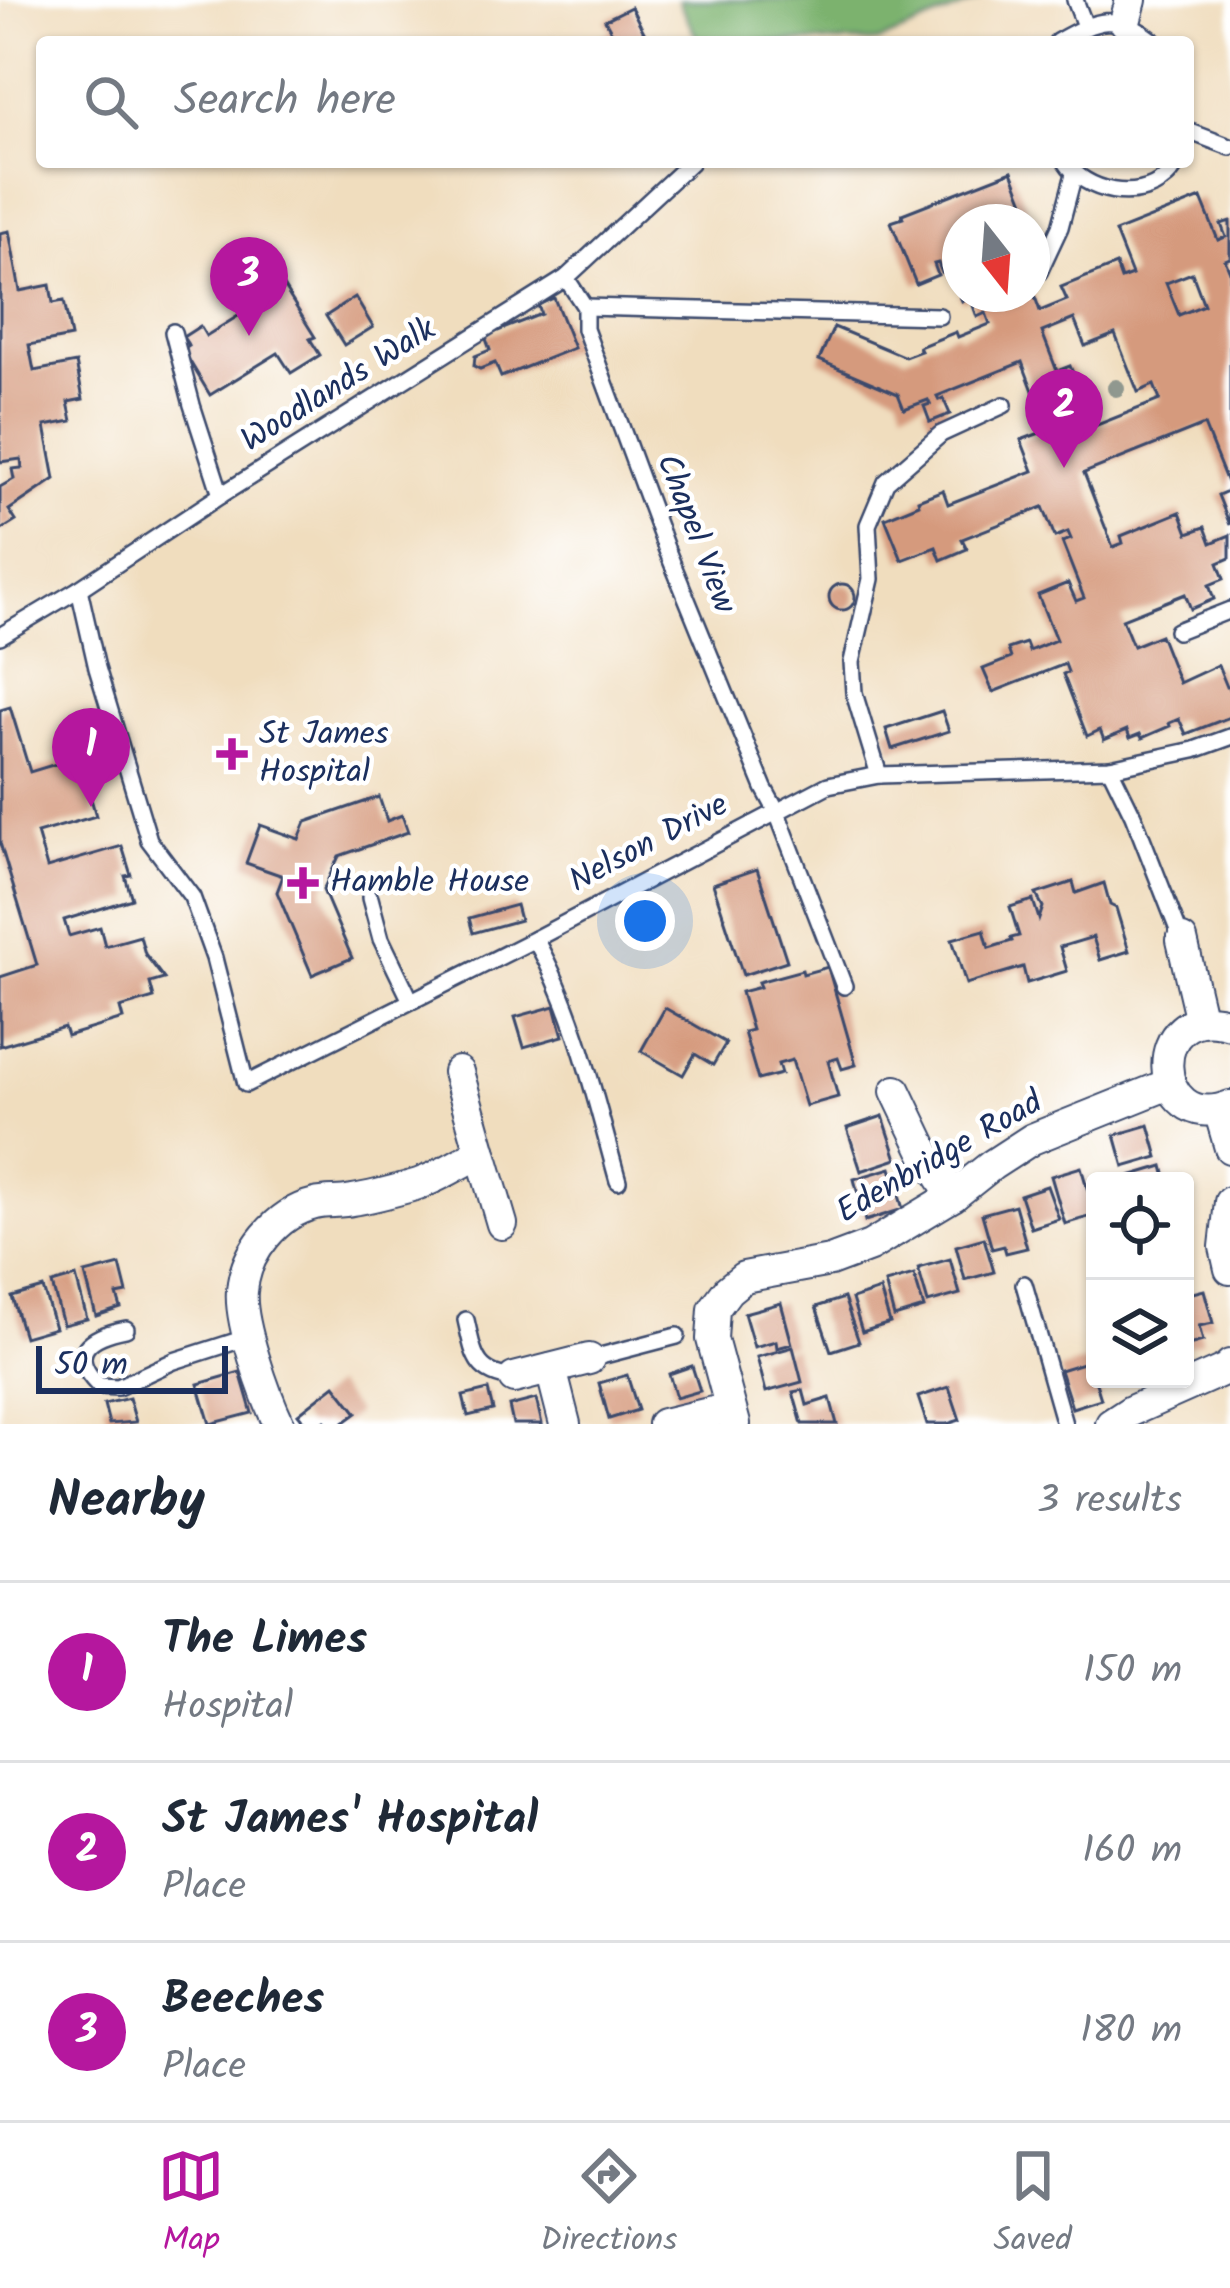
<!DOCTYPE html>
<html lang="en">
<head>
<meta charset="utf-8">
<style>
  :root { --surface:#fff; --page:#f2f2f3; --text:#1f2937; --muted:#747a83; --line:#e0e1e3; --accent:#b5179e }
  body { margin:0; font-family:Kalam,sans-serif; background:var(--page); color:var(--text) }
  .controls { position:absolute; right:36px; bottom:36px; display:grid; overflow:hidden; border-radius:12px; box-shadow:0 3px 9px #0004 }
  .controls button { width:108px; height:108px; display:grid; place-items:center; padding:0; border:0; border-bottom:3px solid var(--line); background:var(--surface); color:var(--text); font:60px sans-serif }
  .compass { position:absolute; left:942px; top:204px; width:108px; height:108px; border-radius:50%; background:var(--surface); box-shadow:0 3px 9px #0004; rotate:163deg }
  .scale { position:absolute; left:36px; bottom:30px; width:192px; box-sizing:border-box; padding-left:12px; border:6px solid #1b2f5e; border-top:0; font-size:33px; line-height:42px; white-space:nowrap; color:#1b2f5e; -webkit-text-stroke:9px #fff; paint-order:stroke }
  .you { position:absolute; left:645px; top:921px; width:42px; height:42px; margin:-30px; border:9px solid #fff; border-radius:50%; background:#1a73e8; box-shadow:0 0 0 18px #1a73e833 }
  .badge { display:grid; place-items:center; width:78px; height:78px; border-radius:50%; background:var(--accent); color:#fff; font-size:39px; font-weight:700 }
  .pin { position:absolute; translate:-50% -99px; filter:drop-shadow(0 3px 6px #0008) }
  .pin::after { content:''; position:absolute; top:63px; width:42px; height:36px; background:inherit; clip-path:polygon(0 0,100% 0,50% 100%) }
  .list { margin:0; padding:0; list-style:none }
  h2 { display:flex; justify-content:space-between; align-items:center; height:156px; margin:0; padding:0 48px; font-size:51px }
  h2 small { font-size:39px; font-weight:400; color:var(--muted) }
  .list li { display:grid; grid-template-columns:78px 1fr auto; gap:36px; align-items:center; box-sizing:border-box; height:180px; padding:0 48px; border-top:3px solid var(--line) }
  .list b { display:block; font-size:45px; white-space:nowrap }
  .list p { margin:0; font-size:39px; white-space:nowrap; color:var(--muted) }
  .list em { font-size:39px; font-style:normal; color:var(--muted) }
  .icon { flex:none; width:66px; height:66px; fill:none; stroke:currentColor; stroke-width:2; stroke-linecap:round; stroke-linejoin:round }
  .map { position:relative; flex:none; width:1230px; height:1424px; overflow:hidden }
  .search { position:absolute; background:var(--surface); box-shadow:0 3px 9px #0004; left:36px; right:36px; top:36px; height:132px; display:flex; align-items:center; gap:30px; box-sizing:border-box; padding:0 42px; border-radius:12px; color:var(--muted); font-size:45px }
  .sheet { height:696px; background:var(--surface) }
  nav { display:flex; justify-content:space-around; align-items:center; box-sizing:border-box; height:168px; border-top:3px solid var(--line); background:var(--surface); font-size:33px; color:var(--muted) }
  nav a { display:grid; justify-items:center; gap:6px }
  nav .on { color:var(--accent) }
  .map>svg:first-child { display:block }
</style>
</head>
<body>
<div class="map">
<svg width="1230" height="1424" viewBox="0 0 1230 1424">
  <rect width="100%" height="100%" fill="#fff"/>
  <filter id="ink" filterUnits="userSpaceOnUse"><feTurbulence type="fractalNoise" baseFrequency=".00833" numOctaves="2"/><feDisplacementMap in="SourceGraphic" scale="24" xChannelSelector="R" yChannelSelector="G"/><feConvolveMatrix kernelMatrix="1 2 1 2 8 2 1 2 1" color-interpolation-filters="sRGB"/></filter>
  <filter id="wash" filterUnits="userSpaceOnUse"><feTurbulence type="fractalNoise" baseFrequency=".004" numOctaves="4" result="noise"/><feDisplacementMap in="SourceGraphic" scale="48" xChannelSelector="R" yChannelSelector="G"/><feGaussianBlur stdDeviation="2.7" result="paint"/><feColorMatrix in="noise" values="0 0 0 0 0 0 0 0 0 0 0 0 0 0 0 0 0 1.4 0 .05"/><feComposite in="paint" operator="in"/></filter>
  <g filter="url(#wash)">
    <rect width="100%" height="100%" fill="#f0ddbe"/>
    <path fill="#7cb26e" stroke="#4c7066" stroke-width="3" d="M678 0H980L878 42H699Z"/>
    <g id="blocks">
      <g fill="#d59a7d" fill-rule="evenodd">
        <path d="M631 7 649 42H589L611 31 605 20Z"/>
        <path d="M1012 171 1032 222H960V272L953 256 949 258 953 269 942 273 938 263 934 264 938 275 916 284 891 222 903 218 902 214Z"/>
        <path d="M1201 198 1218 240 1226 237 1221 224 1230 221V258L1225 260 1230 272V525L1218 495 1230 490 1204 425 1084 473 1113 547 1123 543 1121 536 1180 512 1188 533 1205 527 1211 543 1230 535V558L1218 563 1224 579 1209 585 1214 599 1191 609 1185 594 1122 619 1133 646 1160 635 1179 683 1218 665 1227 687 1230 686V717L1186 734 1179 719 1169 723 1170 726 1142 738 1140 734 1130 738 1127 730 1104 740 1100 730 1087 736 1063 674 1068 672 1065 664 993 692 983 669 1011 658 1008 649 1026 643 1029 651 1056 640 1038 595 1068 583 1076 601 1084 598 1062 542 1071 539 1068 532 1055 537 1043 507 962 539 967 549 941 560 936 547 902 560 885 518 919 504 918 500 943 490 948 504 1033 471 1021 440 1048 430 1022 362 937 396 939 400 943 398 950 414 930 422 924 406 930 404 928 400 904 409 898 394 819 360 834 327 905 357 921 351 919 347 956 332 958 337 990 324 986 313 977 317 970 297 962 301 959 294H1010L1012 300 1034 294 1040 311 1067 300 1061 287 1116 265 1121 279 1132 275 1115 232ZM1192 273 1204 305 1179 315 1166 283ZM1074 319 1085 346 1115 334 1138 392 1154 385 1160 400 1082 431 1063 385 1076 380 1070 366 1057 371 1042 332Z"/>
        <path d="M9 231 20 291 50 285 53 303 64 301 71 337 29 345 34 371 76 363 83 399 68 402 72 421 45 426 55 479 9 510 16 521 0 531V487L14 479 12 469 22 468 21 459 0 462V233Z"/>
        <path d="M278 278 315 337 310 339 320 355 291 373 278 353 210 395 183 350 189 346 183 337 200 326 206 336 259 303 253 293Z"/>
        <path d="M355 297 373 327 344 345 326 316Z"/>
        <path d="M554 298 574 348 501 377 495 363 480 369 474 366 475 356 490 350 485 336 541 314 538 305Z"/>
        <circle cx="842" cy="597" r="13"/>
        <path d="M10 707 30 772 79 757 96 816 37 833 47 868 122 846 131 875 125 876 132 899 64 920 69 936 100 927 105 946 140 936 145 954 164 979 150 983 154 998 120 1008 123 1019 67 1036 64 1027 0 1046V977L37 965 0 843V710Z"/>
        <path d="M942 711 949 731 892 749 886 729Z"/>
        <path d="M379 797 387 821 402 815 408 832 339 856 323 890 352 958 312 975 277 892 283 876 246 863 260 825 299 839 306 822Z"/>
        <path d="M757 869 787 961 743 975 713 884Z"/>
        <path d="M1073 882 1076 893 1104 883 1110 905 1116 908 1129 951 1100 960 1093 937 1060 947 1067 971 1027 983 1023 967 966 984 952 939 984 930 989 948 1012 941 1011 938 1019 936 1010 907 1033 900 1039 919 1043 907 1036 894Z"/>
        <path d="M516 905 520 920 473 933 469 918Z"/>
        <path d="M828 967 856 1065 842 1069 838 1058 828 1061 838 1097 806 1106 792 1060 778 1064 781 1074 758 1080 744 1032 752 1030 741 992 760 987 758 982 802 970 803 974Z"/>
        <path d="M555 1006 563 1036 524 1047 515 1017Z"/>
        <path d="M665 1008 726 1043 713 1065 695 1054 683 1075 641 1051Z"/>
        <path d="M883 1116 897 1159 861 1171 847 1128Z"/>
        <path d="M1149 1125 1158 1157 1124 1167 1115 1135Z"/>
        <path d="M1163 1166 1167 1181H1127L1126 1177Z"/>
        <path d="M1081 1167 1095 1215 1065 1224 1051 1176Z"/>
        <path d="M891 1168 903 1209 865 1221 854 1179Z"/>
        <path d="M1047 1186 1059 1219 1031 1228 1020 1195Z"/>
        <path d="M1015 1205 1027 1248 1006 1253 1004 1246 992 1249 982 1214Z"/>
        <path d="M984 1238 994 1272 965 1280 956 1246Z"/>
        <path d="M950 1259 960 1294 928 1303 918 1268Z"/>
        <path d="M120 1265 127 1293 117 1295 121 1308 96 1316 85 1274Z"/>
        <path d="M914 1275 924 1308 894 1317 885 1283Z"/>
        <path d="M76 1277 87 1319 63 1325 52 1284Z"/>
        <path d="M43 1288 55 1328 24 1337 12 1297Z"/>
        <path d="M880 1290 890 1323 862 1332 852 1299Z"/>
        <path d="M1204 1290 1213 1323 1199 1326 1203 1341 1185 1346V1295Z"/>
        <path d="M844 1298 859 1342 831 1351 816 1307Z"/>
        <path d="M781 1303 792 1344 777 1348 776 1341 754 1347 744 1313Z"/>
        <path d="M793 1347 802 1382 766 1392 757 1357Z"/>
        <path d="M1089 1361 1101 1399 1072 1408 1060 1370Z"/>
        <path d="M692 1366 700 1391 676 1398 669 1374Z"/>
        <path d="M240 1372 252 1413 210 1424 198 1384Z"/>
        <path d="M627 1375 638 1410 609 1419 599 1383Z"/>
        <path d="M335 1385 357 1413 342 1424H328L325 1421 321 1424H306L298 1414Z"/>
        <path d="M949 1387 960 1420 947 1424H927L918 1397Z"/>
        <path d="M488 1390 493 1410 468 1416 463 1396Z"/>
        <path d="M803 1390 807 1405 830 1398 837 1424H802L793 1392Z"/>
        <path d="M129 1398 136 1422 109 1424 104 1404Z"/>
        <path d="M536 1399 542 1424H513L509 1406Z"/>
      </g>
    </g>
  </g>
  <g filter="url(#ink)">
    <use href="#blocks" fill-opacity="0" stroke="#3b496c" stroke-width="3"/>
    <g fill="none" stroke-linecap="round" stroke-linejoin="round">
      <g stroke="#3b496c" stroke-width="20">
        <g id="lane">
          <path d="M1075 0 1085 26"/>
          <path d="M1057 42C1098 19 1115 11 1155 42"/>
          <path d="M1188 131 1230 147"/>
          <path d="M1066 162C1085 192 1138 203 1165 178 1171 174 1174 167 1178 162"/>
          <path d="M1039 272 1060 227 1074 174"/>
          <path d="M566 278 585 307V329L666 548 764 788 776 810 844 986"/>
          <path d="M585 307 939 316"/>
          <path d="M173 332 192 405 221 495"/>
          <path d="M79 589 97 668 149 840 192 897 214 958 246 1084 535 939 828 785 879 775 1110 768 1194 750 1230 737"/>
          <path d="M1177 631 1230 610"/>
          <path d="M0 636 79 589 221 495 566 278 691 162"/>
          <path d="M1110 768 1133 815 1182 940"/>
          <path d="M879 775 854 693 852 662 871 579 868 525 886 482 941 434 1004 405"/>
          <path d="M370 898 381 939 410 999"/>
          <path d="M535 939C577 1014 595 1099 618 1181"/>
          <path d="M1024 1284 1064 1424"/>
          <path d="M466 1320C474 1354 474 1374 514 1378"/>
          <path d="M126 1329C90 1336 65 1352 99 1386L118 1387 174 1361 249 1337"/>
          <path d="M589 1359 677 1336"/>
        </g>
      </g>
      <g stroke="#3b496c" stroke-width="34">
        <g id="street">
          <path d="M1125 22 1131 0"/>
          <path d="M1182 940 1201 1021"/>
          <path d="M1230 1024C1143 997 1150 1137 1230 1106"/>
          <path d="M896 1091 927 1156 953 1196"/>
          <path d="M1219 1110 1230 1148"/>
          <path d="M481 1153 502 1224"/>
          <path d="M1230 1202 1225 1247 1230 1269"/>
          <path d="M551 1369 565 1424"/>
          <path d="M514 1378 589 1359"/>
          <path d="M279 1424C265 1395 239 1322 242 1291 245 1252 277 1213 315 1204 327 1201 340 1203 352 1200 373 1197 394 1191 415 1185 438 1178 459 1163 481 1153L458 1072"/>
          <path d="M663 1424 730 1408"/>
          <path d="M735 1424 712 1339 714 1309 728 1290 744 1277 830 1261 870 1246 953 1196 992 1165 1032 1139 1169 1084"/>
          <path d="M1111 1424 1131 1411 1226 1369 1230 1365"/>
        </g>
      </g>
      <use href="#lane" stroke="#fff" stroke-width="15"/>
      <use href="#street" stroke="#fff" stroke-width="30"/>
    </g>
    <circle fill="#90988f" cx="1116" cy="388" r="9"/>
  </g>
  <g fill="#b5179e" stroke="#fff" stroke-width="4.5">
    <path d="M226 736h12v12h12v12h-12v12h-12v-12h-12v-12h12z"/>
    <path d="M297 865h12v12h12v12h-12v12h-12v-12h-12v-12h12z"/>
  </g>
  <g text-anchor="middle" dominant-baseline="central" stroke-width="9" stroke-linejoin="round" paint-order="stroke">
    <g font-size="33" fill="#1b2f5e" stroke="#fff">
      <text transform="translate(339 386) rotate(-32)">Woodlands Walk</text>
      <text transform="translate(695 534) rotate(69)">Chapel View</text>
      <text transform="translate(649 844) rotate(-28)">Nelson Drive</text>
      <text transform="translate(940 1158) rotate(-30)">Edenbridge Road</text>
    </g>
    <g font-size="33" fill="#1b2f5e" stroke="#fff" text-anchor="start">
      <text x="259" y="735">St James<tspan x="259" dy="38">Hospital</tspan></text>
      <text x="330" y="883">Hamble House</text>
    </g>
  </g>
</svg>
<div class="controls">
<button><svg class="icon" aria-label="locate" viewBox="0 0 24 24"><circle cx="12" cy="12" r="6"/><path d="M12 2v4M12 18v4M2 12h4M18 12h4"/></svg></button>
<button><svg class="icon" aria-label="layers" viewBox="0 0 24 24"><path d="M12 4l9 5-9 5-9-5zM3 14l9 5 9-5"/></svg></button>
</div>
<svg class="compass" viewBox="-18 -18 36 36"><path d="M0-13l5 13h-10z" fill="#e53935"/><path d="M0 13l5-13h-10z" fill="#747a83"/></svg>
<div class="scale">50 m</div>
<div class="you"></div>
<div class="pin badge" style="left:91px;top:807px">1</div>
<div class="pin badge" style="left:1064px;top:468px">2</div>
<div class="pin badge" style="left:249px;top:336px">3</div>
<div class="search"><svg class="icon" aria-label="search" viewBox="0 0 24 24"><circle cx="10" cy="10" r="6"/><path d="M15 15l6 6"/></svg>Search here</div>
</div>
<section class="sheet">
<h2>Nearby<small>3 results</small></h2>
<ul class="list">
<li><span class="badge">1</span><div><b>The Limes</b><p>Hospital</p></div><em>150 m</em></li>
<li><span class="badge">2</span><div><b>St James' Hospital</b><p>Place</p></div><em>160 m</em></li>
<li><span class="badge">3</span><div><b>Beeches</b><p>Place</p></div><em>180 m</em></li>
</ul>
</section>
<nav>
<a class="on"><svg class="icon" aria-label="map" viewBox="0 0 24 24"><path d="M3 6l6-2 6 2 6-2v14l-6 2-6-2-6 2zM9 4v14M15 6v14"/></svg>Map</a>
<a><svg class="icon" aria-label="directions" viewBox="0 0 24 24"><path d="M12 3l9 9-9 9-9-9zM9 14v-3h6M13 9l2 2-2 2"/></svg>Directions</a>
<a><svg class="icon" aria-label="saved" viewBox="0 0 24 24"><path d="M7 4h10v16l-5-4-5 4z"/></svg>Saved</a>
</nav>
</body>
</html>
